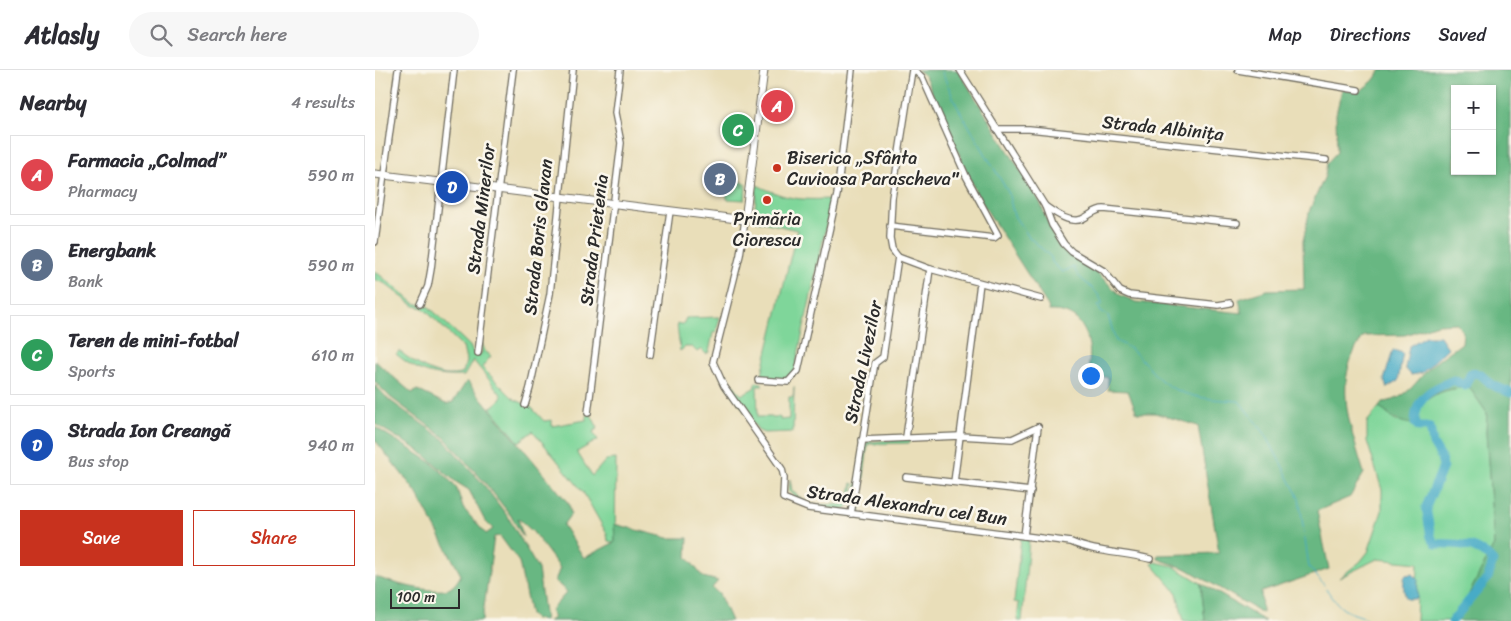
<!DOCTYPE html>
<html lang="en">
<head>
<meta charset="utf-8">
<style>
  :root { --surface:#fff; --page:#f7f7f7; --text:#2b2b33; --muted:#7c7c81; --line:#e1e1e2; --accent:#c8321e }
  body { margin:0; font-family:Sriracha,sans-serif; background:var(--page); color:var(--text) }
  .controls { position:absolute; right:15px; top:15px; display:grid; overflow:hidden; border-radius:0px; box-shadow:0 1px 4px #0004 }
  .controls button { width:45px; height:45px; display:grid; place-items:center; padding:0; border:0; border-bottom:1px solid var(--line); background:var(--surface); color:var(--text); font:25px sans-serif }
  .scale { position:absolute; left:15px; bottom:12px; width:70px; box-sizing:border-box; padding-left:5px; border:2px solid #2b2b2b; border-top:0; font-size:14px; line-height:18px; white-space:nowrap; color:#2b2b2b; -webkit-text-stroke:4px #fbf7ec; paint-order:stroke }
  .you { position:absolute; left:715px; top:305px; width:18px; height:18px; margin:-12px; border:4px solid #fff; border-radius:50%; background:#1a73e8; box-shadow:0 0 0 8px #1a73e833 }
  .badge { display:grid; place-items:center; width:32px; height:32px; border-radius:50%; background:var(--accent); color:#fff; font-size:16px; font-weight:700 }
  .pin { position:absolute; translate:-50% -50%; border:2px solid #fff; box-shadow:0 1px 5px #0006 }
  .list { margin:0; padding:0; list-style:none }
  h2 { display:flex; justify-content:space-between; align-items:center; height:65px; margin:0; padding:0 20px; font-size:21px }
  h2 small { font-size:16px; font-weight:400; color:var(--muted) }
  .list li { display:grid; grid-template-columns:32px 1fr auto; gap:15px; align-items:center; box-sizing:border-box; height:80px; margin:0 10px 10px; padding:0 10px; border:1px solid var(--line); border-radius:0px }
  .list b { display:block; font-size:19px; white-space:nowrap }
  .list p { margin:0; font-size:16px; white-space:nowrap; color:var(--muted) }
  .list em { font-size:16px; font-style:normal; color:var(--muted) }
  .actions { display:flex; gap:10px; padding:15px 20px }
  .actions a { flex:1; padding:11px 0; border:1px solid var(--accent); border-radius:0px; text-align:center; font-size:18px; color:var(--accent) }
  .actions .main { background:var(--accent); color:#fff }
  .icon { flex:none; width:28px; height:28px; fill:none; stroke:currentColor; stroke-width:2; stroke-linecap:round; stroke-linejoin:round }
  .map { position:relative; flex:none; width:1136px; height:551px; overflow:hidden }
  header { display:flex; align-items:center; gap:30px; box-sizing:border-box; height:70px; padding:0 25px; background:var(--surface); border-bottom:1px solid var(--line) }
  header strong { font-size:24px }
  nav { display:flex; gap:28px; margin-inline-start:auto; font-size:18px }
  .search { width:350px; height:45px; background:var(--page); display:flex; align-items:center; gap:12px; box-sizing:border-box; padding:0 18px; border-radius:28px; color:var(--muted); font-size:19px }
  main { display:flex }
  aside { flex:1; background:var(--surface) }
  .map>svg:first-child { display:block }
</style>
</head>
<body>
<header>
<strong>Atlasly</strong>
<div class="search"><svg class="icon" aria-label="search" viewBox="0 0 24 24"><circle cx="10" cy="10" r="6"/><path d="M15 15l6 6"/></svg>Search here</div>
<nav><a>Map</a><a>Directions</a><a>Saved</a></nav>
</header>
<main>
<aside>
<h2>Nearby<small>4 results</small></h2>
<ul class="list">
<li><span class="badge" style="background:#e0444e">A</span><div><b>Farmacia „Colmad”</b><p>Pharmacy</p></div><em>590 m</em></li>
<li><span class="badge" style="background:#5c6f8a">B</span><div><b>Energbank</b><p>Bank</p></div><em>590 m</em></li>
<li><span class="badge" style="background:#2e9e5b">C</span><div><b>Teren de mini-fotbal</b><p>Sports</p></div><em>610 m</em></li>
<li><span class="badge" style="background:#1a4fb4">D</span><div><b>Strada Ion Creangă</b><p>Bus stop</p></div><em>940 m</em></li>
</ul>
<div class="actions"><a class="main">Save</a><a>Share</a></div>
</aside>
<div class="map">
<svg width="1136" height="551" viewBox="0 0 1136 551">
  <rect width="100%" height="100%" fill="#fbf7ec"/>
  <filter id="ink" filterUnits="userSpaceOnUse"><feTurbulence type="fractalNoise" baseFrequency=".02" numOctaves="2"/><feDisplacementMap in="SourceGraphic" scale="10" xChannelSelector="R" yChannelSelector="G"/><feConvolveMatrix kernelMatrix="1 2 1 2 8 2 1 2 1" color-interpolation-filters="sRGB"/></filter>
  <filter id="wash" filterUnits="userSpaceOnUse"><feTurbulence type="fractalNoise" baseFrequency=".0096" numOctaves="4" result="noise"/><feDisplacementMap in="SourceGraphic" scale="20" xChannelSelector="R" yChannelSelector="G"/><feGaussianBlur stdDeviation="1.12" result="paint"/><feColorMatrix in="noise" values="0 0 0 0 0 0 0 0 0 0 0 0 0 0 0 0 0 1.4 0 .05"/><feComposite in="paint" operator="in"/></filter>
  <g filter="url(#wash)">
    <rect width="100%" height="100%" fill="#e9deb9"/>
    <g fill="#7fd69a" stroke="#558062">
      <path d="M357 48 371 49 369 71 355 70Z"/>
      <path d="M368 111 367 118 369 112 371 113 370 130 352 129 351 122 353 115Z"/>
      <path d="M382 115C413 130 424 130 457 129L419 303 413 310 386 308 422 160 379 150Z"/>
      <path d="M0 201 39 233 54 237 95 276 99 285 107 283 106 271 110 281 116 286 107 297 139 329 156 337 169 351 177 350V356L211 350V346L215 343 223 358 218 362 223 370 202 382 217 406 231 390 241 389 240 473 233 471 232 464 208 422 158 361 144 372 115 337 119 336 127 327 125 323 98 290 89 306C59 307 44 303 21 284L24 281C41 294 65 311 88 303L91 291 88 277 48 238 39 236 9 213 0 210Z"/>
      <path d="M345 247 341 262 338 263 334 282 331 284 326 279 322 282 317 277H310L305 281 302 254H308L311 248Z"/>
      <path d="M381 312 387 313V316H382L383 347H405V350L414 349V327H418L419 317 418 362 389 363 384 361 351 315 358 314 366 325 379 318Z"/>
      <path d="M1094 317 1112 343 1111 362 1119 475 1092 528 1073 551H1041L1043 493 1002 489 964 508 985 492 993 482 1007 441V420L992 371V352L1004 337 1021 351 1044 352 1043 340C1055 322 1073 319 1094 317Z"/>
      <path d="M535 369V373L493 374 485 438 486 442 482 441 479 435 487 376 492 372Z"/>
      <path d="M415 409 417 421 434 435 473 434 477 413 479 414 476 434 470 440C448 438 427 439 414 420Z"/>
      <path d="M646 468 654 470 647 551H642L644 533 639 532Z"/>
      <path d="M780 492 798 496 826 513 830 551H809L802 523 777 494Z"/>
    </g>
    <g fill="#67b782" stroke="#497156" fill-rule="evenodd">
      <path d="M542 0H583L665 132 678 166 686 179 712 193 745 225 761 232 867 243 864 229 892 220 929 219 928 171 935 139 950 106 952 93 962 82 961 44 967 19 984 22 998 11 1006 0H1136V551H1073L1092 528 1119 475 1111 362 1112 343 1094 317C1072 319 1055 322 1043 340L1044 353C1027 356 1016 347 1004 337L1008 332C1034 330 1043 306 1061 292 1069 285 1078 280 1087 273L1088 262 1081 253 1062 254 1030 265 989 266C956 309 975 356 989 403L975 427 942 441 954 499 886 522 887 543 812 499 783 489V485L844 483 823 356 780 343H762L753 321 733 320V308L727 306 713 308C713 298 716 286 714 276 710 253 698 240 674 241L673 236 602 125 550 6ZM1080 19H1117V101H1080Z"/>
      <path d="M0 291 37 323 42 320 71 334 78 332 92 311 194 434 196 444 188 455 209 488 240 472 239 454 293 468H313L312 487 328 507 343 511 337 518 344 524 356 551H173L179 548 175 541 192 522 180 511 185 498 158 462 143 448 148 467 136 446 111 414 70 368 15 327 0 312Z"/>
      <path d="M0 315 13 329 68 369 109 415 133 447 163 499 170 551 160 549 155 545 144 492 125 466 119 467 107 551H0V506C13 513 60 524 73 519 80 516 83 510 86 505L41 422 0 370V357L57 393 71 406 82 419 88 438 111 464 118 459 110 451 94 420 81 412 46 382 0 354Z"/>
      <path d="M826 513 890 551H830Z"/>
    </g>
    <g fill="#46abc6" stroke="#386b78">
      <path d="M1051 266H1065L1073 278 1047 303 1036 305 1030 298 1034 276Z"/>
      <path d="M1018 280 1028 283 1023 311 1012 318 1009 310Z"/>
      <path d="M1037 504 1043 510 1042 529H1032C1028 524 1028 511 1030 505Z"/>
    </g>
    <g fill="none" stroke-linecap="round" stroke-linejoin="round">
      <g stroke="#46abc6" stroke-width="1">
        <path d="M566 0 582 36 633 122 639 146 654 167 676 187 677 192 687 202 699 197C702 212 726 218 727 235L723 236 726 242 733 246 741 271C766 282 769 296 787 311 809 329 837 329 864 331L891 365 924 428 934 497 949 515"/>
        <path d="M951 519C957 526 963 537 972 541 980 545 987 545 995 551"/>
      </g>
      <path stroke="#46abc6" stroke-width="9" d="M1077 551 1113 508 1118 491C1104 474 1082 473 1061 474L1056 467 1051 437 1068 397 1066 387 1058 374 1055 357H1044L1040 353C1040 326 1057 319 1079 310L1090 316 1096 303 1105 304 1117 315 1136 323"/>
    </g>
  </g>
  <g filter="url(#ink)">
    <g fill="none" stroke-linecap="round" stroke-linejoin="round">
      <g stroke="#6e6a5d" stroke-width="8">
        <g id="minor">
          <path d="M585 0 670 136 677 155 689 174 697 182 729 201 745 221 754 225 843 235 855 233"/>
          <path d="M863 0 983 20"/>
          <path d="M621 59H654L951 90"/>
          <path d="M670 136C680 143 695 154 707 149 716 145 720 139 729 139L862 153"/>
          <path d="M370 150 365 185 338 292 349 316 407 399 409 408 408 428 433 438 696 472C721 483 749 482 775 489"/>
          <path d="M515 156 619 168 623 165 591 106 547 7 539 0"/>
          <path d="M0 172 23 0"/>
          <path d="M523 187 555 199 666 229"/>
          <path d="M45 234 53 216 56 199 79 0"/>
          <path d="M103 283 138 0"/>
          <path d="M275 285 295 141"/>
          <path d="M383 310 413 312 423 301 462 125 477 0"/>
          <path d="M150 335 155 318 175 224 198 0"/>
          <path d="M213 343 246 73 240 43 245 0"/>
          <path d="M531 367 555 199"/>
          <path d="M487 370 585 366 637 369 663 357"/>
          <path d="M531 407 656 421"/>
          <path d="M579 412 605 213"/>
          <path d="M476 444 499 298 500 293 508 287 523 187 517 179 515 168 517 128 537 0"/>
          <path d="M649 466 663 357"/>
        </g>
      </g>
      <g stroke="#6e6a5d" stroke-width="9">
        <path id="tertiary" d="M0 104 370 150 389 0"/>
      </g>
      <use href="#minor" stroke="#fff" stroke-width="5.5"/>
      <use href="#tertiary" stroke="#fff" stroke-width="7"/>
    </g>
  </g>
  <g fill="#c8321e" stroke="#fbf7ec" stroke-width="2">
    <circle cx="402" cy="98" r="5"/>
    <circle cx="392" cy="130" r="5"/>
  </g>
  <g text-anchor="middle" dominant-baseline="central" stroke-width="5" stroke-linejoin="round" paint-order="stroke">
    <g font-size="18" fill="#2b2b2b" stroke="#fbf7ec">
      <text transform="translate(788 58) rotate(6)">Strada Albinița</text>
      <text transform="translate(106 139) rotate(-83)">Strada Minerilor</text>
      <text transform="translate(163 167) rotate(-84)">Strada Boris Glavan</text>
      <text transform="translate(219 170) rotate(-83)">Strada Prietenia</text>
      <text transform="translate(488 292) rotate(-78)">Strada Livezilor</text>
      <text transform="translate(532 435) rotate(8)">Strada Alexandru cel Bun</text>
    </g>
    <g font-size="18" fill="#2b2b2b" stroke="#fbf7ec" text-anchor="start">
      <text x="412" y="88">Biserica „Sfânta<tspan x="412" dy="21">Cuvioasa Parascheva"</tspan></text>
      <text x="392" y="149" text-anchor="middle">Primăria<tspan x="392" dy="21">Ciorescu</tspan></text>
    </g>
  </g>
</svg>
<div class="controls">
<button>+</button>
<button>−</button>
</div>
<div class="scale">100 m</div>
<div class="you"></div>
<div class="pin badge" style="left:402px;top:36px;background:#e0444e">A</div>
<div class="pin badge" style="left:345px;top:109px;background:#5c6f8a">B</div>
<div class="pin badge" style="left:363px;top:60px;background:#2e9e5b">C</div>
<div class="pin badge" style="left:77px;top:117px;background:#1a4fb4">D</div>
</div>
</main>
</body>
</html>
